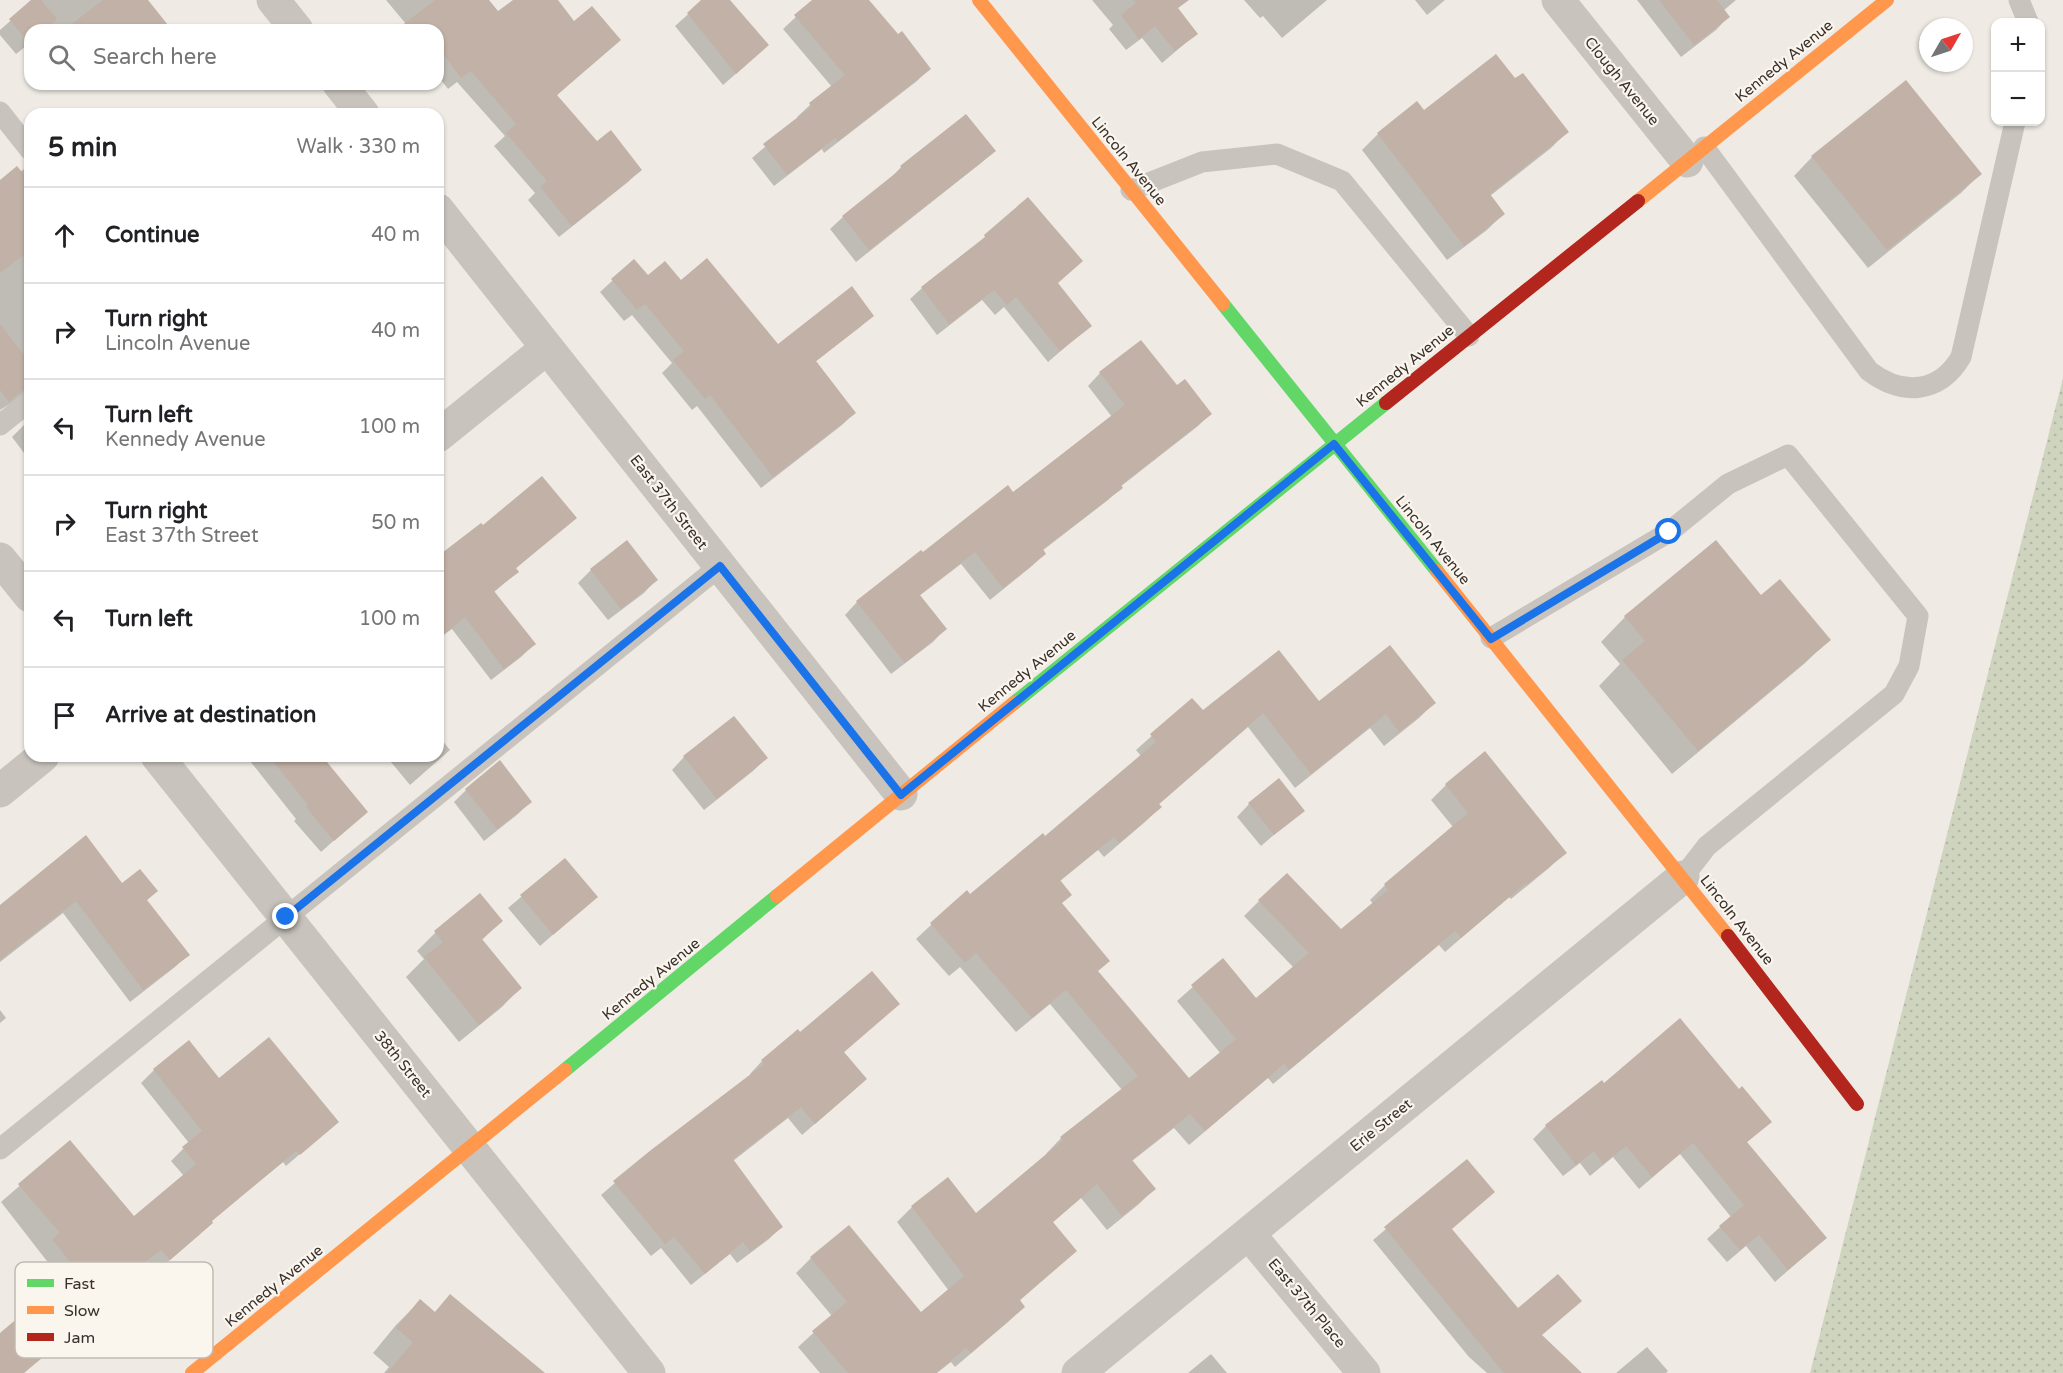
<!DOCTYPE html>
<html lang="en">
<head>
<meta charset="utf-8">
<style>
  :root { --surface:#fff; --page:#f2f2f2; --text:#202124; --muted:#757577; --line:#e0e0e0 }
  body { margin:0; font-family:"Varela Round",sans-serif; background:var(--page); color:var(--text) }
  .controls { position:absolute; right:18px; top:18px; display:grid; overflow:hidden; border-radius:12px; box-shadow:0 2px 4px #0004 }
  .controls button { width:54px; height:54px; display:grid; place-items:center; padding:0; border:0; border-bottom:2px solid var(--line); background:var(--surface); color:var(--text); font:30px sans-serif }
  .compass { position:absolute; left:1919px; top:18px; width:54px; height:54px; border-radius:50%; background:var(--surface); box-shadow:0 2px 4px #0004; rotate:51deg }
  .stop { position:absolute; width:18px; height:18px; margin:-14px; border:4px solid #1a73e8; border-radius:50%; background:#fff }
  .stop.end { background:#1a73e8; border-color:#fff; box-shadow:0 2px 6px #0008 }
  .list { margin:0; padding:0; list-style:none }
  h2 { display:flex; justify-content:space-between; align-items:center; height:78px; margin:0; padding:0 24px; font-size:26px }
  h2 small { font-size:20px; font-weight:400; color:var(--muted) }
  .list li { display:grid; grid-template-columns:39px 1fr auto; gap:18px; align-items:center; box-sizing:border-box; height:96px; padding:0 24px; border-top:2px solid var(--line) }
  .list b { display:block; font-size:22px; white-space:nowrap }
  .list p { margin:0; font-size:20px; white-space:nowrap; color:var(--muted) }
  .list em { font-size:20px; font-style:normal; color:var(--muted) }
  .icon { flex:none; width:33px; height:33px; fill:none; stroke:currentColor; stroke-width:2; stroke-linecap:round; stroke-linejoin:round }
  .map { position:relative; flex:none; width:2063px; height:1373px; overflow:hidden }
  .search { position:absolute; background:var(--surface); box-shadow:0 2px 4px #0004; left:24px; top:24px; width:420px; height:66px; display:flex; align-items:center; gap:15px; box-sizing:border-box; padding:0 21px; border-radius:18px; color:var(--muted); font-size:22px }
  .panel { position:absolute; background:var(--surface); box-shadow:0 2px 4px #0004; left:24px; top:108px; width:420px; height:654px; border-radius:18px }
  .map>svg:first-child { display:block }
</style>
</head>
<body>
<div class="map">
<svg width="2063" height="1373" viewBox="0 0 2063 1373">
  <defs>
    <pattern id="grass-dots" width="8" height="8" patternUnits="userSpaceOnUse" patternTransform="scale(1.5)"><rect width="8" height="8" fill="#cfd4bf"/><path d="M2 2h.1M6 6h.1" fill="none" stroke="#b2b6a4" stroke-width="1.8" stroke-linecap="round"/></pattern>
  </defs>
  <rect width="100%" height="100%" fill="#efebe4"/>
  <path fill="url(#grass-dots)" d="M2063 378V1373H1810Z"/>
  <g fill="#0003">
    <path d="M34 0H146L151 30H30V43L16 54 0 35V30Z"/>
    <path d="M386 0H487L497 14 515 0H556L574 23 619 40 556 96 596 143 640 170 628 182 559 237 528 200 535 193 494 146 505 136 457 82 448 89 438 76V30H399L406 24Z"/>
    <path d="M704 0H713L746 65 723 85 675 26Z"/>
    <path d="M814 0H867L898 36 929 69 917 81 824 153 822 149 774 186 752 158 798 119 797 117 810 105 832 87 783 29Z"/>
    <path d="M1092 0H1170L1196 34 1162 63 1142 38 1126 50 1109 29 1113 25Z"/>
    <path d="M1244 0H1327L1282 38 1263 16 1260 18Z"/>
    <path d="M1415 0H1445L1427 15Z"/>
    <path d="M1637 0H1736L1723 11 1728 17 1716 30 1681 57Z"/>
    <path d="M1515 81 1567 132 1551 148 1490 196 1503 214 1487 230 1447 260 1362 150 1378 134 1417 103 1424 112Z"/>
    <path d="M230 110 234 114H225Z"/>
    <path d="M994 151 981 163 856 262 830 229 843 217 889 180 901 167Z"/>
    <path d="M1812 157 1980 174 1961 193 1868 268 1794 176Z"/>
    <path d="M30 165V461L12 437 29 420 30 414 13 402 0 410V182L20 172Z"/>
    <path d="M1028 199 1057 284 1090 326 1048 362 1004 307 995 315 982 300 937 335 910 299 922 288 973 248Z"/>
    <path d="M634 261 648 277 681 282 778 346 872 315 860 327 815 362 854 413 842 425 761 488 697 406 692 410 662 373 672 363 632 315 624 321 600 292Z"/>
    <path d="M1100 373 1177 387 1210 414 1198 426 1120 487 1108 500 1042 551 1044 554 1032 566 990 600 961 564 919 596 945 629 933 642 891 674 845 615 857 602 923 554 1013 494 1112 417 1088 386Z"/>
    <path d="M575 518 515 569 517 572 493 593 534 644 521 657 491 680 452 629 438 639V558L482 527Z"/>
    <path d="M627 542 656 580 644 593 608 620 578 583 591 570Z"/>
    <path d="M1625 617 1829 640 1804 664 1672 774 1599 686 1620 664 1601 642Z"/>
    <path d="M1192 700 1203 712 1319 703H1434L1419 718 1384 746 1370 728 1295 788 1248 727 1158 805 1160 807 1145 822 1104 857 1098 850 1059 882 1060 904 1097 972 1189 1080 1221 1054 1177 1001 1223 960 1256 1000 1294 968 1244 916 1259 901 1341 931 1373 904 1370 900 1385 885 1453 827 1431 800 1446 785 1564 853 1549 868 1511 899 1509 897 1445 952 1439 945 1273 1084 1268 1078 1189 1145 1174 1128 1132 1161 1154 1189 1139 1204 1107 1230 1081 1198 1052 1223 1075 1251 1019 1301 1023 1307 1008 1322 955 1367 951 1362 937 1373H820L798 1347 832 1316 796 1273 811 1258 848 1227 921 1314 949 1291 897 1222 912 1207 948 1179 975 1215 1048 1155 1046 1154 1061 1138 1122 1090 1050 1004 1016 1032 960 967 949 976 916 939 966 892 969 896 1045 838 1141 756 1136 750Z"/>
    <path d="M438 735 450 750 410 785 386 756H438Z"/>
    <path d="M246 756H322L366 812 321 852 294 821 296 819Z"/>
    <path d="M684 757 766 758 753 771 704 810 672 770Z"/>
    <path d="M466 790 530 802 518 814 484 841 454 802Z"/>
    <path d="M1249 804 1303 810 1261 846 1237 817Z"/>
    <path d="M565 860 596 897 540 946 508 908Z"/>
    <path d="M122 885 156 891 146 901 188 954 175 967 130 1002 63 913 0 962V906Z"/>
    <path d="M501 921 481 941 520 988 502 1007 459 1042 406 977 424 959 417 951 436 932Z"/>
    <path d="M0 1010 6 1018 0 1023Z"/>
    <path d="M885 1016 843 1053 865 1079 853 1091 802 1135 788 1118 733 1161 781 1227 769 1239 737 1263 730 1254 691 1285 661 1248 651 1256 601 1195 652 1151 751 1075 750 1074 762 1061 800 1035Z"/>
    <path d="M154 1070 219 1081 337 1122 286 1166 283 1162 210 1222 199 1235 156 1272 147 1261 96 1302 103 1311 69 1340 67 1338 23 1373H0V1335L39 1302 34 1294 57 1274 1 1202 70 1142 134 1219 184 1176 171 1161 189 1143 141 1083Z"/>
    <path d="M1601 1082 1604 1085 1739 1091 1770 1122 1746 1143 1825 1238 1775 1282 1746 1246 1727 1262 1707 1239 1731 1217 1680 1154 1639 1189 1613 1157 1590 1176 1580 1163 1563 1176 1533 1139 1546 1126Z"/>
    <path d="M1467 1161 1450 1230 1541 1336 1580 1373H1487L1469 1357 1373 1240Z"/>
    <path d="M450 1296 530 1373H384L389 1367 373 1353 396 1325 420 1301 434 1313Z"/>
    <path d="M1647 1347 1668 1371 1666 1373H1616Z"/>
    <path d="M1211 1354 1227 1373H1188Z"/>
  </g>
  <g fill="#c2b1a6">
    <path d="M31 0H41L57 19 45 30H30L29 43 9 19Z"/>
    <path d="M103 0H148L172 30H64Z"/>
    <path d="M435 0H489L498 11 513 0H558L574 21 592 6 621 40 557 95 597 141 611 130 642 170 572 226 540 187 547 181 506 133 516 124 471 71 461 78 438 47V30H396Z"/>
    <path d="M701 0H730L769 45 736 74 687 13Z"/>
    <path d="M812 0H869L898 34 902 31 931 69 838 141 835 138 787 175 763 144 811 107 809 103 845 75 794 15Z"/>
    <path d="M1133 0H1189L1178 8 1198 34 1175 51 1155 26 1139 39 1121 15 1136 3Z"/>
    <path d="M1659 0H1717L1730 17 1694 45Z"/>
    <path d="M1496 54 1515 78 1523 73 1569 132 1490 194 1505 214 1464 246 1377 133 1417 101 1424 110Z"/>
    <path d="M1906 80 1982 174 1887 250 1811 156Z"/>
    <path d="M966 114 996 151 869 250 842 216 902 168 900 166Z"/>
    <path d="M17 166 30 182V250L0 273V180Z"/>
    <path d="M1028 197 1083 261 1058 283 1092 326 1060 351 1016 297 1007 305 994 290 949 324 921 287 985 237 984 235Z"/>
    <path d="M707 258 778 344 852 286 874 316 816 361 856 413 773 477 710 395 705 399 673 360 684 351 645 304 637 310 611 279 634 259 648 275 665 261 681 280Z"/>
    <path d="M0 324 30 363V389L22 391 9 402 0 390Z"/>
    <path d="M1141 340 1177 385 1185 379 1212 414 1121 485 1123 488 1043 549 1046 554 1003 588 975 552 920 595 947 629 905 663 856 601 921 550 923 552 1008 485 1013 492 1125 405 1099 372Z"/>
    <path d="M542 476 577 518 516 568 519 572 494 591 536 644 504 669 465 617 438 639V556L481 523 483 525Z"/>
    <path d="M627 540 658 580 621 609 590 569Z"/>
    <path d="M1716 540 1761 595 1780 579 1831 640 1698 751 1622 660 1645 641 1624 616Z"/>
    <path d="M1390 645 1436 703 1399 732 1386 714 1311 774 1263 713 1159 804 1162 807 1119 843 1114 837 1060 880 1072 895 1062 903 1110 961 1098 971 1189 1078 1236 1039 1191 985 1223 958 1256 998 1309 953 1258 900 1287 873 1341 929 1388 890 1384 884 1468 813 1445 784 1485 751 1567 853 1526 885 1525 884 1461 938 1455 931 1289 1070 1284 1064 1205 1131 1190 1114 1132 1160 1156 1189 1122 1216 1097 1184 1053 1222 1077 1251 1020 1300 1025 1307 971 1353 966 1348 936 1373H848L812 1331 847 1302 810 1257 849 1225 921 1312 964 1276 911 1206 948 1177 976 1213 1063 1140 1060 1137 1138 1076 1066 990 1032 1018 976 953 965 963 930 923 967 890 970 894 1043 833 1045 836 1156 742 1150 734 1192 698 1203 710 1279 650 1319 701Z"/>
    <path d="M734 716 768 758 717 799 683 756Z"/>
    <path d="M269 756H322L368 812 334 841 306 807 308 805Z"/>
    <path d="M500 760 532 802 497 829 465 789Z"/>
    <path d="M1279 778 1305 811 1274 835 1248 803Z"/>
    <path d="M86 835 122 883 140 869 158 891 147 900 190 955 143 990 76 901 0 960V905Z"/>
    <path d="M565 858 598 897 553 935 520 895Z"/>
    <path d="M480 893 503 921 482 939 522 988 479 1025 424 957 443 942 434 931Z"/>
    <path d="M872 971 900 1004 844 1052 867 1079 815 1124 801 1107 733 1159 783 1227 750 1252 743 1242 705 1274 674 1237 665 1244 613 1181 651 1150 764 1064 761 1060 798 1029 800 1032Z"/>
    <path d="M1680 1018 1739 1089 1742 1086 1772 1122 1747 1142 1827 1238 1788 1270 1759 1235 1740 1250 1719 1226 1744 1205 1693 1143 1652 1177 1626 1146 1603 1164 1594 1151 1576 1165 1545 1125 1602 1080 1604 1083Z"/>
    <path d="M269 1037 339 1122 300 1155 296 1151 212 1221 213 1223 170 1260 161 1250 96 1300 105 1312 82 1329 80 1326 24 1373H0V1333L52 1289 45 1281 70 1262 52 1239 60 1233 18 1184 70 1140 134 1216 196 1164 182 1147 202 1131 153 1069 189 1040 219 1078Z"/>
    <path d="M1467 1159 1495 1192 1452 1229 1518 1308 1558 1274 1582 1301 1542 1335 1582 1373H1504L1384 1227Z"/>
    <path d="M450 1294 545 1373H387L413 1342 396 1328 420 1299 435 1312Z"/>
  </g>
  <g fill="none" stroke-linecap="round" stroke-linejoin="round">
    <g stroke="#c8c3bd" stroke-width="21">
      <path d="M2019 0 2028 22"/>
      <path d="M0 112 30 150"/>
      <path d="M1704 147 1869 371C1902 396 1939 394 1961 357L2015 122"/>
      <path d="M1131 190 1202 162 1277 154 1342 181 1469 336"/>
      <path d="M0 425 30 401"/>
      <path d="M1491 638 1669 532 1728 484 1788 455 1918 616 1909 666 1894 694 1707 846 1683 877"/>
      <path d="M0 1149 720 566"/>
    </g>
    <g stroke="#c8c3bd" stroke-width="33">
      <path d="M273 0 297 30"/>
      <path d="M1558 0 1687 161"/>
      <path d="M339 84 363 114"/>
      <path d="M438 210 901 794"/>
      <path d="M438 436 547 348"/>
      <path d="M0 559 30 596"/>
      <path d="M157 756 649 1373"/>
      <path d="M0 791 43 756"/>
      <path d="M1249 1234 1364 1373"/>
      <path d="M1078 1373 1683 877"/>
    </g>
    <g stroke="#63d668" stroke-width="14">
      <path d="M1223 304 1437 571"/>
      <path d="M1014 703 1386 403"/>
      <path d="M565 1070 777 896"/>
    </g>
    <g stroke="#ff974d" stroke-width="14">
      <path d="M979 0 1223 304"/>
      <path d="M1638 201 1887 0"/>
      <path d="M1437 571 1728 936"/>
      <path d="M777 896 1014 703"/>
      <path d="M192 1373 565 1070"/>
    </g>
    <g stroke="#b3261e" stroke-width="14">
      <path d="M1386 403 1638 201"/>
      <path d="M1728 936 1857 1104"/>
    </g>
  </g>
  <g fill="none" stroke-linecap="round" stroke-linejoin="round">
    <path stroke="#1a73e8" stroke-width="8" d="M286 917 720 566 901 795 1334 444 1491 639 1669 532"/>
  </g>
  <g text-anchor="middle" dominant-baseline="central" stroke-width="4.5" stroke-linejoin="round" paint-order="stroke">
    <g font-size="15" fill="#39302b" stroke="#faf5ed">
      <text transform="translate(1784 61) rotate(-39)">Kennedy Avenue</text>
      <text transform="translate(1622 81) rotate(51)">Clough Avenue</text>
      <text transform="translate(1129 161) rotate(51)">Lincoln Avenue</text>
      <text transform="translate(1405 366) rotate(-39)">Kennedy Avenue</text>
      <text transform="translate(669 502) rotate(52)">East 37th Street</text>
      <text transform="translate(1433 540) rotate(51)">Lincoln Avenue</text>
      <text transform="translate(1027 671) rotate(-39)">Kennedy Avenue</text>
      <text transform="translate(1737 920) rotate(52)">Lincoln Avenue</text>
      <text transform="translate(651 979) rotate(-39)">Kennedy Avenue</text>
      <text transform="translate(403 1064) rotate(51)">38th Street</text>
      <text transform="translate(1381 1125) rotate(-39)">Erie Street</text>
      <text transform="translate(274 1286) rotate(-39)">Kennedy Avenue</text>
      <text transform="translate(1307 1303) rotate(50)">East 37th Place</text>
    </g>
  </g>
  <rect x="15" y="1262" width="198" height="96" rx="9" fill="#faf5ed" stroke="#c0bab3" stroke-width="1.5"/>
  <rect x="27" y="1279" width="27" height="8" fill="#63d668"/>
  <rect x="27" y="1306" width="27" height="8" fill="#ff974d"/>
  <rect x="27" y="1333" width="27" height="8" fill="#b3261e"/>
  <g font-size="16" fill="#39302b">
    <text x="64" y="1289">Fast</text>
    <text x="64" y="1316">Slow</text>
    <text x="64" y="1343">Jam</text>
  </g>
</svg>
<div class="controls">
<button>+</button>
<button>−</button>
</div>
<svg class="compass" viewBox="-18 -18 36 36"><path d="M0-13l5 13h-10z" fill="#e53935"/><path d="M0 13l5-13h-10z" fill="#757577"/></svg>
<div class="stop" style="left:1669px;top:532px"></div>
<div class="stop end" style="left:286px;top:917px"></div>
<div class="search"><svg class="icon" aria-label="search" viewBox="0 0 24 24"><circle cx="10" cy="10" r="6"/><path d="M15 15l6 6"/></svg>Search here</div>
<section class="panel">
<h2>5 min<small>Walk · 330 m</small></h2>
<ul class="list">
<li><svg class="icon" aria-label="ahead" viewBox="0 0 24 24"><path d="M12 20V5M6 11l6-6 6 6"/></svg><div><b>Continue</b></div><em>40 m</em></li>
<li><svg class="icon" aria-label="right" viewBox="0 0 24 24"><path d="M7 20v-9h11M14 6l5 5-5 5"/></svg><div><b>Turn right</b><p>Lincoln Avenue</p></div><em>40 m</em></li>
<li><svg class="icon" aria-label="left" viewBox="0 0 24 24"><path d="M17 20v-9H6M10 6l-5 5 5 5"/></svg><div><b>Turn left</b><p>Kennedy Avenue</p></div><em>100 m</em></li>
<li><svg class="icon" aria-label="right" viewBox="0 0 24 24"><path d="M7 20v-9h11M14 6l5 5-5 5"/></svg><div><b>Turn right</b><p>East 37th Street</p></div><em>50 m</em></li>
<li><svg class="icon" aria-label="left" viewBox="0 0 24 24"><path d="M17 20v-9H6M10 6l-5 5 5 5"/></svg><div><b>Turn left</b></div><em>100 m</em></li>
<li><svg class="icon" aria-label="arrive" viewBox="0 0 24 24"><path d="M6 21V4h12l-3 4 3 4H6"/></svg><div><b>Arrive at destination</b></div></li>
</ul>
</section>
</div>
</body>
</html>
